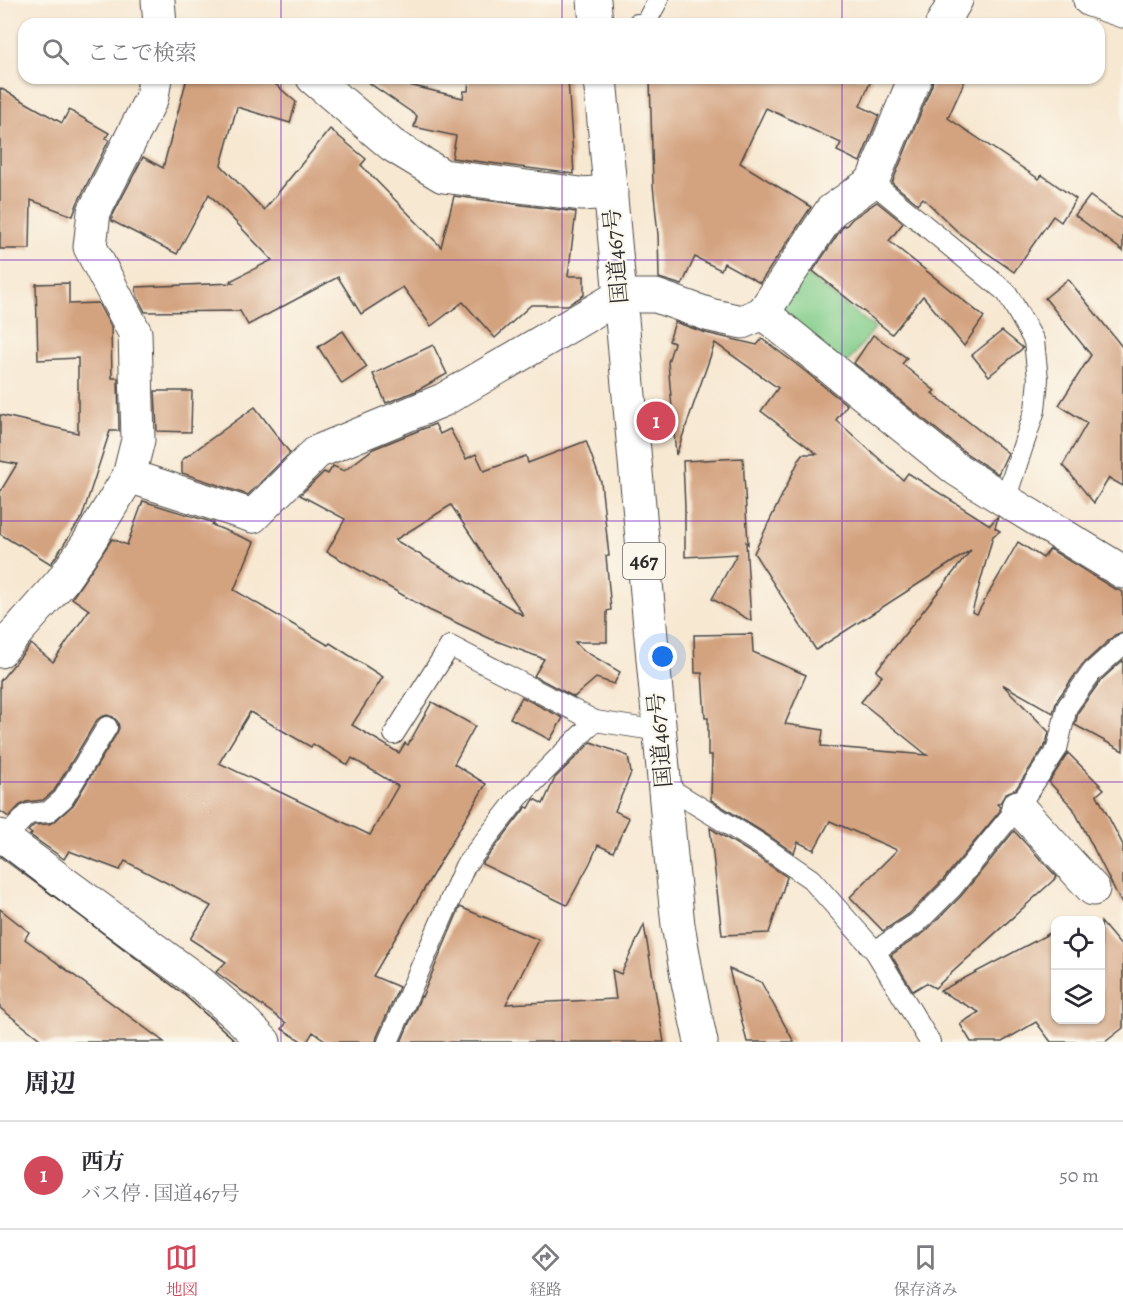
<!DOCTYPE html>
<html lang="ja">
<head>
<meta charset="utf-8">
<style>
  :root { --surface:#fff; --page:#f2f2f3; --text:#2b2b33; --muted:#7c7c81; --line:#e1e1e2; --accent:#d1495b }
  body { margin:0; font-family:Alegreya,"Noto Serif JP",serif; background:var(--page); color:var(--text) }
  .controls { position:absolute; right:18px; bottom:18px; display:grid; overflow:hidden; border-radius:12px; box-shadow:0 2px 4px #0004 }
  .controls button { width:54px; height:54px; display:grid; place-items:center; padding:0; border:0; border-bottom:2px solid var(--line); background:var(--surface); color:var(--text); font:30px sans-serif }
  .you { position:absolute; left:663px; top:657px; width:21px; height:21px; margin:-15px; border:4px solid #fff; border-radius:50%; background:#1a73e8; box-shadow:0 0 0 9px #1a73e833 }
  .badge { display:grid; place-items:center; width:39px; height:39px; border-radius:50%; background:var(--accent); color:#fff; font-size:20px; font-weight:700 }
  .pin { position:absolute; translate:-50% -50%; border:3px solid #fff; box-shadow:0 2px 6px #0006 }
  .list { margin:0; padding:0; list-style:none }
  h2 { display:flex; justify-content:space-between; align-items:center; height:78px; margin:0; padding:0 24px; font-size:26px }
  h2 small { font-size:20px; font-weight:400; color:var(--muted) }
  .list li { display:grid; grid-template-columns:39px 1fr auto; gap:18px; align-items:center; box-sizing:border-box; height:108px; padding:0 24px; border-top:2px solid var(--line) }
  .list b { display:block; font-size:22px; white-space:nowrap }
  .list p { margin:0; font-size:20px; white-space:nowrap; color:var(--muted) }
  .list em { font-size:20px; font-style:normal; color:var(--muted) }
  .icon { flex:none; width:33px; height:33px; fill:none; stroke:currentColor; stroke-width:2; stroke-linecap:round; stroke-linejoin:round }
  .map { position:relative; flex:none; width:1123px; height:1042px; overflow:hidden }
  .search { position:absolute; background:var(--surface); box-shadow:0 2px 4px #0004; left:18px; right:18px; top:18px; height:66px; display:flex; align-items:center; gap:15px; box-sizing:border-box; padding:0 21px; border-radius:18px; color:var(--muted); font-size:22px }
  .sheet { height:186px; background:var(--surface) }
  nav { display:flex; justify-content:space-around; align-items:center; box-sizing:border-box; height:84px; border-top:2px solid var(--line); background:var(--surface); font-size:16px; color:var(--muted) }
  nav a { display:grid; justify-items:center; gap:3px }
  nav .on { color:var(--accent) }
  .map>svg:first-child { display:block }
</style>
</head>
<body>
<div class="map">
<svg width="1123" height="1042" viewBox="0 0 1123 1042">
  <rect width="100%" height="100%" fill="#fbf7ec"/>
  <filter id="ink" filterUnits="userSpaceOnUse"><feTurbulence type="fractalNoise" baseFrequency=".0167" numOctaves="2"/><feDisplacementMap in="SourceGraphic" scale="12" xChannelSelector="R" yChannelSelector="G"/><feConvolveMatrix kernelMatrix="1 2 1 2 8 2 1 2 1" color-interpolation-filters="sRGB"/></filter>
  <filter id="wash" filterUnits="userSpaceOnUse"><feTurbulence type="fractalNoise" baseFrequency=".008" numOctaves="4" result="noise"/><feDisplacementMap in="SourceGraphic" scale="24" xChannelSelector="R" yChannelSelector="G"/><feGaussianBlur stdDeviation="1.35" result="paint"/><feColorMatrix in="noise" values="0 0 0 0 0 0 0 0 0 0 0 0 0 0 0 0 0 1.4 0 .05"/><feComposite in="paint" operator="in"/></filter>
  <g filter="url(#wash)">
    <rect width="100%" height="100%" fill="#f7e8d2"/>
    <path fill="#83cd8a" stroke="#577c5a" stroke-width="1.5" d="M804 273 875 328 846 365 784 317 782 302Z"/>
    <g id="blocks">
      <g fill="#d3a27f" fill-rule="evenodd">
        <path d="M187 78H268L296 102 290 123 237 107 221 165 264 210 330 129 366 159 361 165 441 247 454 196 576 212 568 276H584V295L568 305H531L495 338 463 302 431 326 403 287 361 314 338 277 248 325 240 311 145 312 137 296 136 287 233 283 230 281 272 260 209 194 177 254 112 221V217L143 157 163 168Z"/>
        <path d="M362 78H380L463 98 464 91H468L469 78H568L574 174 452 158 456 136 414 127 417 116Z"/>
        <path d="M650 78H872L860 106 879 115 860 162 837 151 841 143 766 108 740 163 811 207 760 283 724 263 721 270 695 257 682 285 659 278 658 235 653 185Z"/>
        <path d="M933 78H966L948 118 1039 179 1042 175 1076 199 1061 222 1053 216 1014 272 959 233 923 198 918 204 892 183 932 85Z"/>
        <path d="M0 88 62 123 69 110 109 133 106 138 109 140 77 204 73 216 31 200 30 249H0Z"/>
        <path d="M1090 196 1123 220V251L1075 215Z"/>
        <path d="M877 202 903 223 889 241 984 317 964 346 923 296 892 334 813 271 844 225 846 226 852 219Z"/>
        <path d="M1068 279 1123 348V486L1109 478 1094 503 1063 465 1087 423 1059 405 1091 355 1045 298Z"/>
        <path d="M69 283V304L98 303 111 327 112 378H118L119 431H110L82 517 51 564 19 544 18 545 0 534V492L17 464 0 461V415L78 433V358L38 360 36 284Z"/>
        <path d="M675 322 706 333 757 345 762 339 796 364 847 405 836 420 903 480 908 473 990 525 997 517H998L995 528 1000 531 993 536 972 612 977 614 1018 542 1043 558 1050 549 1113 588 1123 592V632L1115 635 1082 665 1057 700 1053 713 1002 684 1049 732 1046 744 1016 789 1006 793 1000 803 997 804 1000 807V811L943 880 909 914 883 931 850 897 897 850 830 821 814 850 798 842 794 853 766 834 711 800 712 755H708V718H705L702 673H695L694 635 752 634 753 652 806 675 785 724 823 730 821 746 927 755 861 702 882 676 876 671 971 550 816 650 754 553 802 454H817L761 411 778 388 715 343 676 455 668 362 674 343 669 341Z"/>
        <path d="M343 331 367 367 342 384 318 347Z"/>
        <path d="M1002 331 1023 348 989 376 972 355Z"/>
        <path d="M873 335 907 358 902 364 935 391 932 393 1008 453 998 474 967 454 854 363Z"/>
        <path d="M433 345 447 374 416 391 386 403 373 374Z"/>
        <path d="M155 391H192L191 432 157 431Z"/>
        <path d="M255 407 290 453 248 495 182 473V460Z"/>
        <path d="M435 424 440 434 450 429 466 459 476 454 484 471 526 456 528 463 586 441 601 482 609 556H606L611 610 607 611V642H575L581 649 620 672 614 684 596 678 574 697 534 676 544 659 491 639 429 610 327 552 345 519 300 495 324 472 328 474 333 466 344 471 373 449ZM451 505 524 616 395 540Z"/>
        <path d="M743 458 748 544 746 542 751 621 712 599 737 554 685 557V507L683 461Z"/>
        <path d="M143 501 214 523 212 525 254 542 234 590 328 645 330 643 383 677 352 725 399 753 405 743 408 745 432 702 475 726 454 764 486 784 373 976 399 987 377 1037 376 1042H328L313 1032 307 1042H303L282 1029 286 1023 216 972 226 962 190 939 211 906 125 861 120 870 69 851 64 859 30 835 32 834 28 831 34 825 49 824 55 821 73 805 117 733 119 728 118 722 113 717 107 715 101 717 97 720 54 791 43 800 26 802 19 806 9 817 0 811V681L31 644 53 662 89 610 72 598 112 539 127 545ZM250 712 311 747 313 744 348 765 352 758 398 786 370 835 219 763Z"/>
        <path d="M1123 660V751L1075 725 1078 712 1101 680Z"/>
        <path d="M522 697 563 718 550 740 510 718Z"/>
        <path d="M591 742 628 756 631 773 615 811 629 818 613 852 598 845 590 863 567 905 482 864 526 807 529 808 534 799 543 804 555 778Z"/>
        <path d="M1068 753 1104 789 1097 795 1123 845V906L1073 808 1049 782Z"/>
        <path d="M710 828 753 854 787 877 769 933 722 935Z"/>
        <path d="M1014 831 1057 877 935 988 926 983 913 991 891 955 925 932 961 896Z"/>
        <path d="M460 907 539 940 506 1004 616 999 612 970 621 974 644 925 664 1042H401L421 996 422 997Z"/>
        <path d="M0 909 29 932 25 939 164 1042H44L0 1008Z"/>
        <path d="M1101 922 1123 948V1028L1105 1042H1051L1036 1022 1002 1042H971L960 1024 979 1012 940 991 1056 930V1020H1101Z"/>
        <path d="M729 969 761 982 794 1042H747Z"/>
      </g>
    </g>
  </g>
  <g filter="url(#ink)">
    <use href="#blocks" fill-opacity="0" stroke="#4a4744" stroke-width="1.5"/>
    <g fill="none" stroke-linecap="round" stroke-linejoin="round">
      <g stroke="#4a4744" stroke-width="22">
        <g id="service">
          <path d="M637 24H645L658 0"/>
          <path d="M872 182 1007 293 1034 341 1038 379 1035 410 1005 500"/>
          <path d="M394 734 450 646 595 721"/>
          <path d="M664 785 760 844 811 879 875 951"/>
          <path d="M4 839 28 814 48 812 63 799 107 727"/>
          <path d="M388 1042 465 866 518 798 595 721 660 731"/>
          <path d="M930 1042 875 951 917 923 952 888 1018 807 1057 749 1067 707 1092 672 1123 644"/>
        </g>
      </g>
      <g stroke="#4a4744" stroke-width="35">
        <g id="minor">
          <path d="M158 0 160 24"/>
          <path d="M1090 0 1123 11"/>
          <path d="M942 24 956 0"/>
          <path d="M313 78 392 145 443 176 581 194 611 192"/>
          <path d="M763 313 831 211 872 182 915 78"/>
          <path d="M129 476 253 516 317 452 443 400 620 296H656L710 315 742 322 763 313 956 469 1005 500 1123 572"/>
          <path d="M0 651 62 581 87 545 129 476 138 440 135 333 90 247 94 212 152 97 155 78"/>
          <path d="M1018 807 1093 889"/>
          <path d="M0 836 199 982 240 1018 264 1042"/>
        </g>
      </g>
      <g stroke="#4a4744" stroke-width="35">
        <g id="trunk">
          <path d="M594 0 596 24"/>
          <path d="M600 78 672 867 678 925 688 982 701 1042"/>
        </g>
      </g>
      <use href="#service" stroke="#fff" stroke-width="20"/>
      <use href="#minor" stroke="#fff" stroke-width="33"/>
      <use href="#trunk" stroke="#fff" stroke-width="33"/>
      <path stroke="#2b2b2b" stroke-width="1.5" d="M0 855 182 993 237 1042"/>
    </g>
  </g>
  <path fill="none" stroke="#7b2cbf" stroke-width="1.5" stroke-opacity="0.55" d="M281 0V24M562 0V24M842 0V24M281 78V1042M562 78V1042M842 78V1042M0 260H1123M0 521H1123M0 782H1123"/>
  <g text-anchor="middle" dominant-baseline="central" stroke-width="4.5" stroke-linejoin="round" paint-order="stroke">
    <rect fill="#fbf7ec" stroke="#696865" stroke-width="1.5" x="623" y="543" width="42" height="36" rx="4.5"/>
    <g font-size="21" font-weight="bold" fill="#2b2b2b">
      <text x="644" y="561">467</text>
    </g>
    <g font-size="22" fill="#2b2b2b" stroke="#fbf7ec">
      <text transform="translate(616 256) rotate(-95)">国道467号</text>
      <text transform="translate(660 740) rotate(-95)">国道467号</text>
    </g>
  </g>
</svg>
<div class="controls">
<button><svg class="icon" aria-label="locate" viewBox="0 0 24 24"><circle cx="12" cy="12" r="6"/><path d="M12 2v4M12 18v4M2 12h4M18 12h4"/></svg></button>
<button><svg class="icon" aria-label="layers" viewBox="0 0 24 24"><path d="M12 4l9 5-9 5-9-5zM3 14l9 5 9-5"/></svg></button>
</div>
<div class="you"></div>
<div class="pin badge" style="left:656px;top:421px">1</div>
<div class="search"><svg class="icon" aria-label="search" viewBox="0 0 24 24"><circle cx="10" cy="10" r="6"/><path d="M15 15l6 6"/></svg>ここで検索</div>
</div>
<section class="sheet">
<h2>周辺<small></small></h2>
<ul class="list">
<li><span class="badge">1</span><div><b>西方</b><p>バス停 · 国道467号</p></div><em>50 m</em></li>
</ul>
</section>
<nav>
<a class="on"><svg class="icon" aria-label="map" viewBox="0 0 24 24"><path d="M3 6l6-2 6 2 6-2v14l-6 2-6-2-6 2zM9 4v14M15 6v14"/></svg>地図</a>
<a><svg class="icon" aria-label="directions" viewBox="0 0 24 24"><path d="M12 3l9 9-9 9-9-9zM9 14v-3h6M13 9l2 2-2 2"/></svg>経路</a>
<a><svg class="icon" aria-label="saved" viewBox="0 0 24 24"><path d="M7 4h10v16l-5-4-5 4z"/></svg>保存済み</a>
</nav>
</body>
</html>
